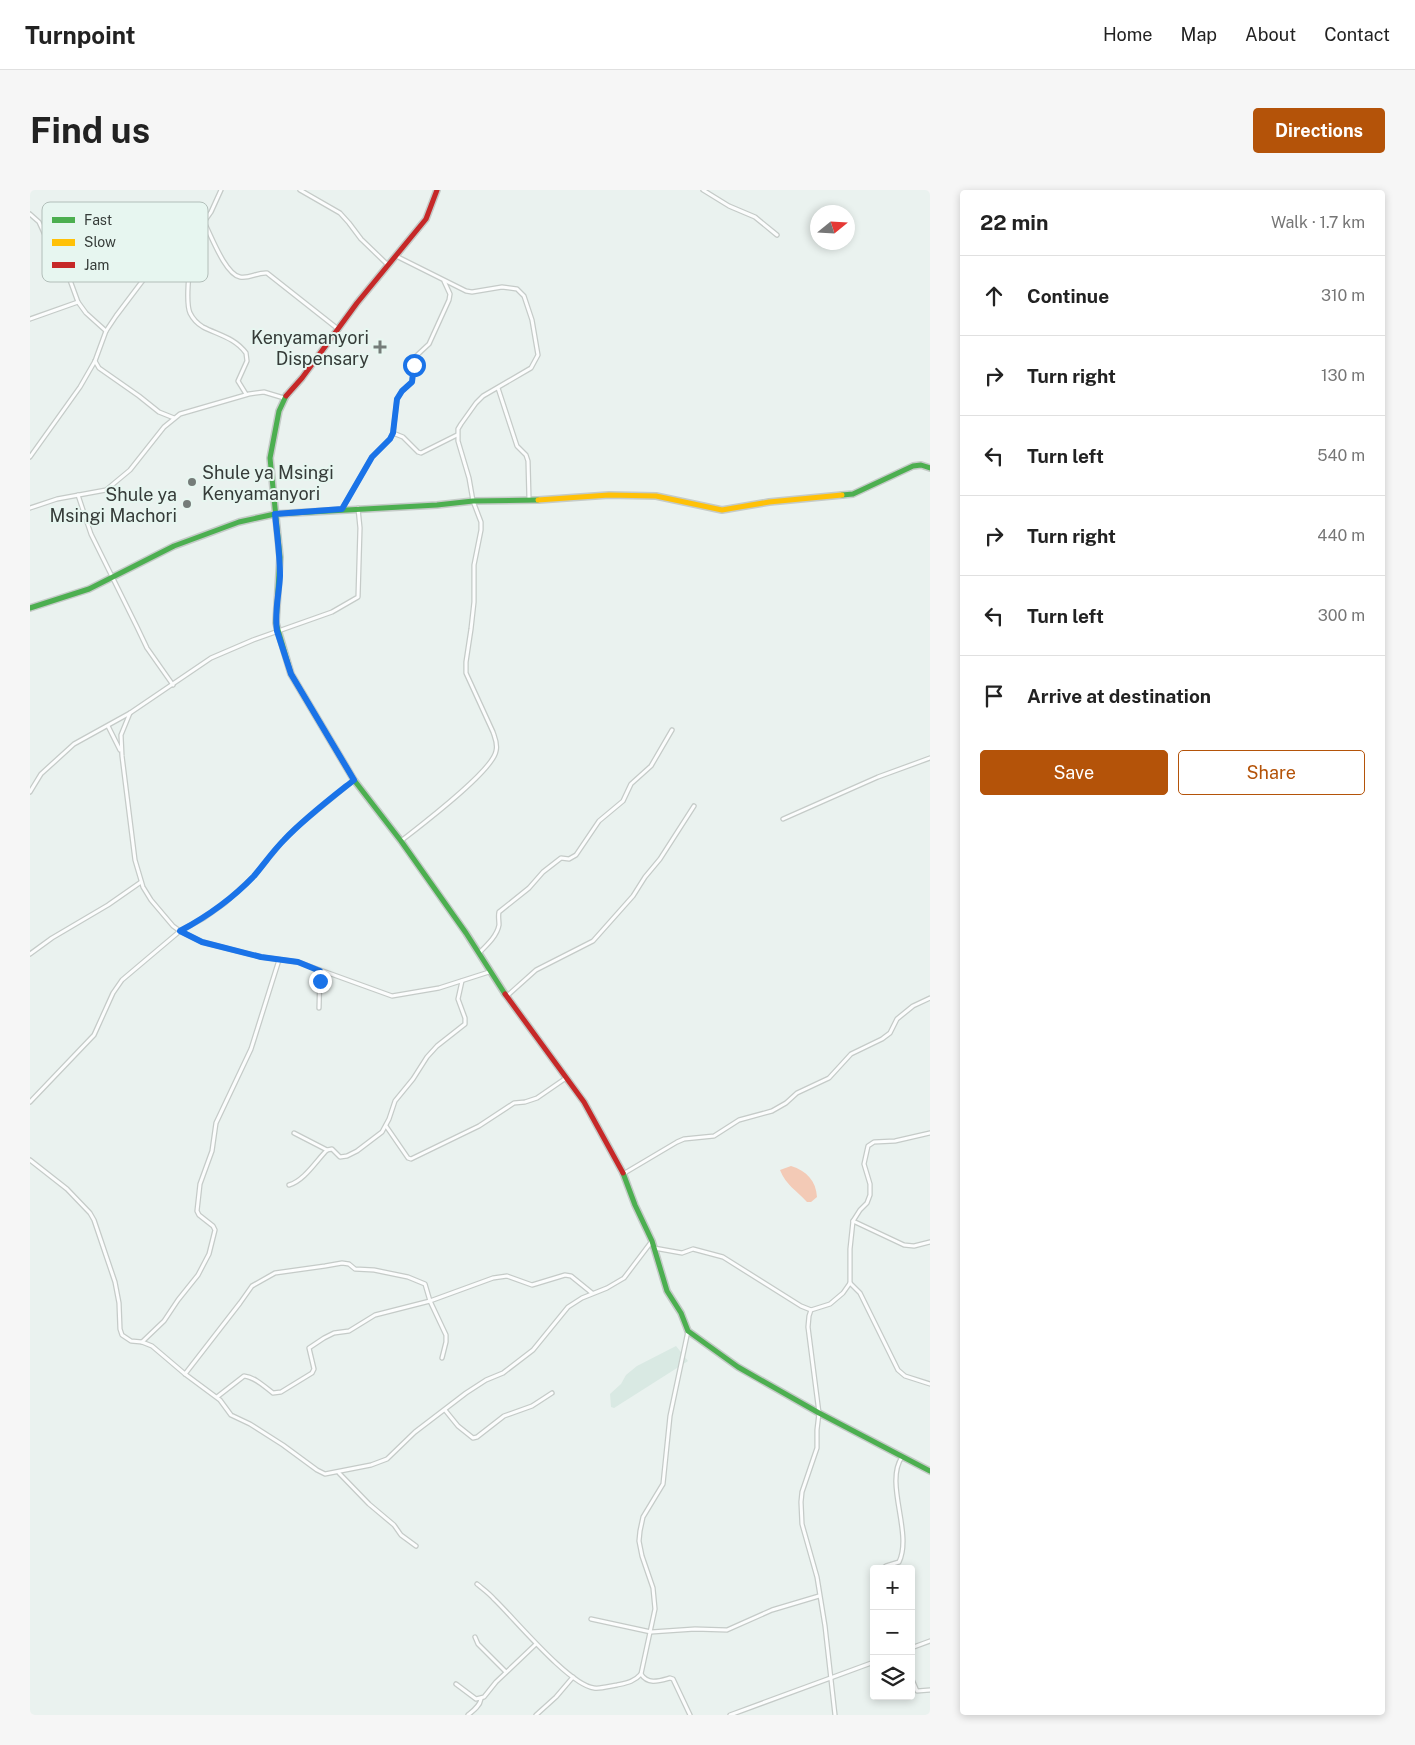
<!DOCTYPE html>
<html lang="en">
<head>
<meta charset="utf-8">
<style>
  :root { --surface:#fff; --page:#f6f6f6; --text:#222; --muted:#767676; --line:#e0e0e0; --accent:#b45309 }
  body { margin:0; font-family:"Public Sans",sans-serif; background:var(--page); color:var(--text) }
  .controls { position:absolute; right:15px; bottom:15px; display:grid; overflow:hidden; border-radius:5px; box-shadow:0 2px 8px #0003 }
  .controls button { width:45px; height:45px; display:grid; place-items:center; padding:0; border:0; border-bottom:1px solid var(--line); background:var(--surface); color:var(--text); font:25px sans-serif }
  .compass { position:absolute; left:780px; top:15px; width:45px; height:45px; border-radius:50%; background:var(--surface); box-shadow:0 2px 8px #0003; rotate:72deg }
  .stop { position:absolute; width:15px; height:15px; margin:-11px; border:4px solid #1a73e8; border-radius:50%; background:#fff }
  .stop.end { background:#1a73e8; border-color:#fff; box-shadow:0 1px 5px #0008 }
  .list { margin:0; padding:0; list-style:none }
  h2 { display:flex; justify-content:space-between; align-items:center; height:65px; margin:0; padding:0 20px; font-size:21px }
  h2 small { font-size:16px; font-weight:400; color:var(--muted) }
  .list li { display:grid; grid-template-columns:32px 1fr auto; gap:15px; align-items:center; box-sizing:border-box; height:80px; padding:0 20px; border-top:1px solid var(--line) }
  .list b { display:block; font-size:19px; white-space:nowrap }
  .list em { font-size:16px; font-style:normal; color:var(--muted) }
  .actions { display:flex; gap:10px; padding:15px 20px }
  .actions a { flex:1; padding:11px 0; border:1px solid var(--accent); border-radius:5px; text-align:center; font-size:18px; color:var(--accent) }
  .actions .main { background:var(--accent); color:#fff }
  .icon { flex:none; width:28px; height:28px; fill:none; stroke:currentColor; stroke-width:2; stroke-linecap:round; stroke-linejoin:round }
  .map { position:relative; flex:none; width:900px; height:1525px; overflow:hidden; border-radius:5px }
  header { display:flex; align-items:center; gap:30px; box-sizing:border-box; height:70px; padding:0 25px; background:var(--surface); border-bottom:1px solid var(--line) }
  header strong { font-size:24px }
  nav { display:flex; gap:28px; margin-inline-start:auto; font-size:18px }
  .intro { display:flex; align-items:center; justify-content:space-between; box-sizing:border-box; height:120px; padding:0 30px }
  h1 { margin:0; font-size:35px }
  .button { padding:12px 22px; border-radius:5px; background:var(--accent); color:#fff; font-size:18px; font-weight:700 }
  main { display:flex; gap:30px; padding:0 30px }
  aside { flex:1; background:var(--surface); border-radius:5px; box-shadow:0 2px 8px #0003 }
  .map>svg:first-child { display:block }
</style>
</head>
<body>
<header>
<strong>Turnpoint</strong>
<nav><a>Home</a><a>Map</a><a>About</a><a>Contact</a></nav>
</header>
<div class="intro"><h1>Find us</h1><a class="button">Directions</a></div>
<main>
<div class="map">
<svg width="900" height="1525" viewBox="0 0 900 1525">
  <rect width="100%" height="100%" fill="#eaf2ef"/>
  <path fill="#d9e9e3" d="M646 1156 658 1171 584 1218 581 1217 580 1204 591 1194 596 1185 607 1176Z"/>
  <path fill="#f3cab6" d="M761 976C777 981 786 991 787 1007L781 1012H777C766 1000 756 995 750 980Z"/>
  <g fill="none" stroke-linecap="round" stroke-linejoin="round">
    <g stroke="#c5cbc8" stroke-width="5.5">
      <g id="street">
        <path d="M270 0 310 23 319 33 331 49 358 75"/>
        <path d="M673 0 699 16 725 27 747 45"/>
        <path d="M0 24 9 32 24 65 37 82 48 112 56 123 76 141"/>
        <path d="M174 32C181 45 195 84 210 87 219 89 228 82 237 83L308 139"/>
        <path d="M165 41C162 57 154 109 160 123 163 129 168 134 173 137 189 145 205 148 216 163L217 171 208 191 216 204"/>
        <path d="M366 66 436 101 442 102 472 97 487 99 494 106 502 130 508 165 501 178 453 206 446 213 431 234 428 239V251L439 288 443 311 451 332V340L444 375V412L441 439 436 472V483L463 542C465 548 468 554 466 561 463 581 390 636 371 651"/>
        <path d="M0 129 48 112"/>
        <path d="M65 171 69 178 109 206 129 222 144 228"/>
        <path d="M468 198 487 256 496 265 498 271 499 309"/>
        <path d="M363 243 373 247 388 262 391 263 427 245"/>
        <path d="M0 267 50 197 65 171 76 141 86 126 129 69 140 58 174 32 181 22 191 0"/>
        <path d="M48 305 61 344 107 437 117 458 143 495"/>
        <path d="M0 318 27 309 76 300 100 280 134 237 150 224 219 204 234 202 254 208"/>
        <path d="M312 319 342 267 360 249 363 243 367 209 372 201 382 192 385 167 399 154 419 110 420 104 414 91"/>
        <path d="M100 523 91 545 92 566 105 670 113 697 121 710 143 736 150 741 172 752 231 767 268 772 362 806 409 798 459 782"/>
        <path d="M78 536 90 560"/>
        <path d="M0 602 11 584 44 554 100 523 181 468 223 450 302 422 328 407 330 338 328 318"/>
        <path d="M753 629 848 587 900 568"/>
        <path d="M449 763C457 755 467 746 469 735 469 730 468 726 469 722L499 698 513 682 531 668 539 669 546 665 569 631 593 611 601 594 621 576 642 540"/>
        <path d="M0 764 22 748 78 715 111 692"/>
        <path d="M477 806 506 780 563 751 603 706 615 687 630 669 664 616"/>
        <path d="M289 818 290 781"/>
        <path d="M0 912 64 845 83 803 92 790 150 741 174 728 195 713 224 686 252 652 267 637 324 590"/>
        <path d="M356 936 378 968 381 969 449 936 484 913 495 912 507 908 536 888"/>
        <path d="M264 943 297 960"/>
        <path d="M0 970 37 999 60 1023 64 1030 85 1092 89 1113 90 1139 92 1145 101 1151 112 1152 122 1156 155 1184 190 1210 201 1225 220 1234 253 1255 287 1280 295 1284 341 1275 357 1269 385 1242 436 1203 456 1190 473 1183 503 1160 538 1117 552 1108 577 1098 594 1088 622 1051"/>
        <path d="M593 984 647 952 654 949 684 946 709 930 742 921 756 913 767 903 799 888 821 864 852 849 860 843 867 829 883 816 900 808"/>
        <path d="M259 995C274 991 286 971 297 960L302 959 310 967 317 966 327 961 352 942 359 929 365 911 383 889 397 867 407 856 435 834V828L428 809 432 791"/>
        <path d="M823 1031 874 1055 884 1056 900 1052"/>
        <path d="M624 1058 652 1063 663 1059 693 1067 771 1116 781 1120"/>
        <path d="M820 1093 830 1103 868 1180 875 1186 900 1194"/>
        <path d="M112 1152 134 1131 148 1110 168 1085 179 1064 185 1040 183 1036 169 1025 167 1021 170 994 182 961 186 933 221 859 249 770"/>
        <path d="M155 1184 210 1113 222 1096 245 1083 295 1076 312 1073 319 1074 325 1079 344 1080 378 1087 395 1094 400 1111 416 1145V1152L412 1168"/>
        <path d="M187 1207 214 1186C225 1187 235 1197 243 1203L251 1202 282 1183 284 1179 279 1158 294 1148 304 1143 319 1141 345 1125 400 1111 463 1088 477 1086 502 1095 535 1085 541 1086 562 1103"/>
        <path d="M415 1220 428 1236 443 1248 447 1247 474 1226 502 1216 522 1203"/>
        <path d="M309 1283 339 1314 364 1335 371 1345 386 1356"/>
        <path d="M852 1379 856 1376 869 1372C883 1343 854 1293 872 1267"/>
        <path d="M447 1394C453 1399 459 1403 464 1409 484 1428 539 1495 564 1498 571 1499 580 1496 587 1495 596 1493 604 1492 611 1484L625 1419 623 1398 612 1366 609 1351 610 1341 613 1327 633 1294 640 1226 658 1141"/>
        <path d="M561 1429 621 1442 665 1439 697 1440 742 1420 789 1406"/>
        <path d="M445 1447 448 1454 476 1482"/>
        <path d="M881 1458 900 1451"/>
        <path d="M611 1484C618 1495 629 1491 640 1488L643 1489 660 1525"/>
        <path d="M881 1487 887 1501 900 1500"/>
        <path d="M426 1494 446 1509 454 1507 466 1492 506 1454"/>
        <path d="M438 1525C443 1521 450 1516 451 1509"/>
        <path d="M506 1525 526 1507 543 1487"/>
        <path d="M700 1525 844 1472"/>
        <path d="M805 1525 795 1436 787 1387 772 1334 771 1312 772 1302 787 1258V1240L789 1223 778 1137 779 1126 781 1120 800 1114 813 1103 820 1093V1059L823 1031 830 1020 837 1013 840 1005V994L834 974 838 956 844 952 865 951 900 943"/>
      </g>
    </g>
    <g stroke="#c5cbc8" stroke-width="8">
      <g id="fast">
        <path d="M256 206 249 221 240 268 250 367 246 433 261 484 324 590 371 651 436 743 475 804"/>
        <path d="M812 305 823 304 883 276 891 275 900 278"/>
        <path d="M0 418 59 399 144 356 209 332 245 324 407 315 443 311 508 310"/>
        <path d="M593 983 605 1015 622 1051 637 1101 651 1123 658 1141 708 1177 789 1223 900 1281"/>
      </g>
    </g>
    <g stroke="#c5cbc8" stroke-width="8">
      <path id="slow" d="M508 310 579 305 626 306 692 320 739 312 812 305"/>
    </g>
    <g stroke="#c5cbc8" stroke-width="8">
      <g id="jam">
        <path d="M256 206 272 188 327 113 396 29 407 0"/>
        <path d="M475 804 554 912 593 983"/>
      </g>
    </g>
    <use href="#street" stroke="#fcfdfd" stroke-width="3"/>
    <use href="#fast" stroke="#4caf50" stroke-width="5"/>
    <use href="#slow" stroke="#ffc107" stroke-width="5"/>
    <use href="#jam" stroke="#c62828" stroke-width="5"/>
  </g>
  <g fill="none" stroke-linecap="round" stroke-linejoin="round">
    <path stroke="#1a73e8" stroke-width="6" d="M290 791V781L268 772 231 767 172 752 150 741C178 726 202 709 224 686 234 674 243 661 254 650 275 628 300 609 324 590L261 484 247 441C244 423 249 405 250 386 250 365 247 345 245 324L312 319 342 267 360 249 363 243 367 209 372 201 382 192 384 175"/>
  </g>
  <g fill="#757c79" stroke="#e7f6f0" stroke-width="2">
    <path d="M347.5 149.5h5v5h5v5h-5v5h-5v-5h-5v-5h5z"/>
    <circle cx="162" cy="292" r="5"/>
    <circle cx="157" cy="314" r="5"/>
  </g>
  <g text-anchor="middle" dominant-baseline="central" stroke-width="4" stroke-linejoin="round" paint-order="stroke">
    <g font-size="18" fill="#363c39" stroke="#e7f6f0" text-anchor="end">
      <text x="339" y="147">Kenyamanyori<tspan x="339" dy="21">Dispensary</tspan></text>
      <text x="172" y="282" text-anchor="start">Shule ya Msingi<tspan x="172" dy="21">Kenyamanyori</tspan></text>
      <text x="147" y="304">Shule ya<tspan x="147" dy="21">Msingi Machori</tspan></text>
    </g>
  </g>
  <rect x="12" y="12" width="166" height="80" rx="8" fill="#e7f6f0" stroke="#b2beb9" stroke-width="1"/>
  <rect x="22" y="27" width="23" height="6" fill="#4caf50"/>
  <rect x="22" y="49" width="23" height="7" fill="#ffc107"/>
  <rect x="22" y="72" width="23" height="6" fill="#c62828"/>
  <g font-size="14" fill="#363c39">
    <text x="54" y="35">Fast</text>
    <text x="54" y="57">Slow</text>
    <text x="54" y="80">Jam</text>
  </g>
</svg>
<div class="controls">
<button>+</button>
<button>−</button>
<button><svg class="icon" aria-label="layers" viewBox="0 0 24 24"><path d="M12 4l9 5-9 5-9-5zM3 14l9 5 9-5"/></svg></button>
</div>
<svg class="compass" viewBox="-18 -18 36 36"><path d="M0-13l5 13h-10z" fill="#e53935"/><path d="M0 13l5-13h-10z" fill="#767676"/></svg>
<div class="stop" style="left:384px;top:175px"></div>
<div class="stop end" style="left:290px;top:791px"></div>
</div>
<aside>
<h2>22 min<small>Walk · 1.7 km</small></h2>
<ul class="list">
<li><svg class="icon" aria-label="ahead" viewBox="0 0 24 24"><path d="M12 20V5M6 11l6-6 6 6"/></svg><div><b>Continue</b></div><em>310 m</em></li>
<li><svg class="icon" aria-label="right" viewBox="0 0 24 24"><path d="M7 20v-9h11M14 6l5 5-5 5"/></svg><div><b>Turn right</b></div><em>130 m</em></li>
<li><svg class="icon" aria-label="left" viewBox="0 0 24 24"><path d="M17 20v-9H6M10 6l-5 5 5 5"/></svg><div><b>Turn left</b></div><em>540 m</em></li>
<li><svg class="icon" aria-label="right" viewBox="0 0 24 24"><path d="M7 20v-9h11M14 6l5 5-5 5"/></svg><div><b>Turn right</b></div><em>440 m</em></li>
<li><svg class="icon" aria-label="left" viewBox="0 0 24 24"><path d="M17 20v-9H6M10 6l-5 5 5 5"/></svg><div><b>Turn left</b></div><em>300 m</em></li>
<li><svg class="icon" aria-label="arrive" viewBox="0 0 24 24"><path d="M6 21V4h12l-3 4 3 4H6"/></svg><div><b>Arrive at destination</b></div></li>
</ul>
<div class="actions"><a class="main">Save</a><a>Share</a></div>
</aside>
</main>
</body>
</html>
